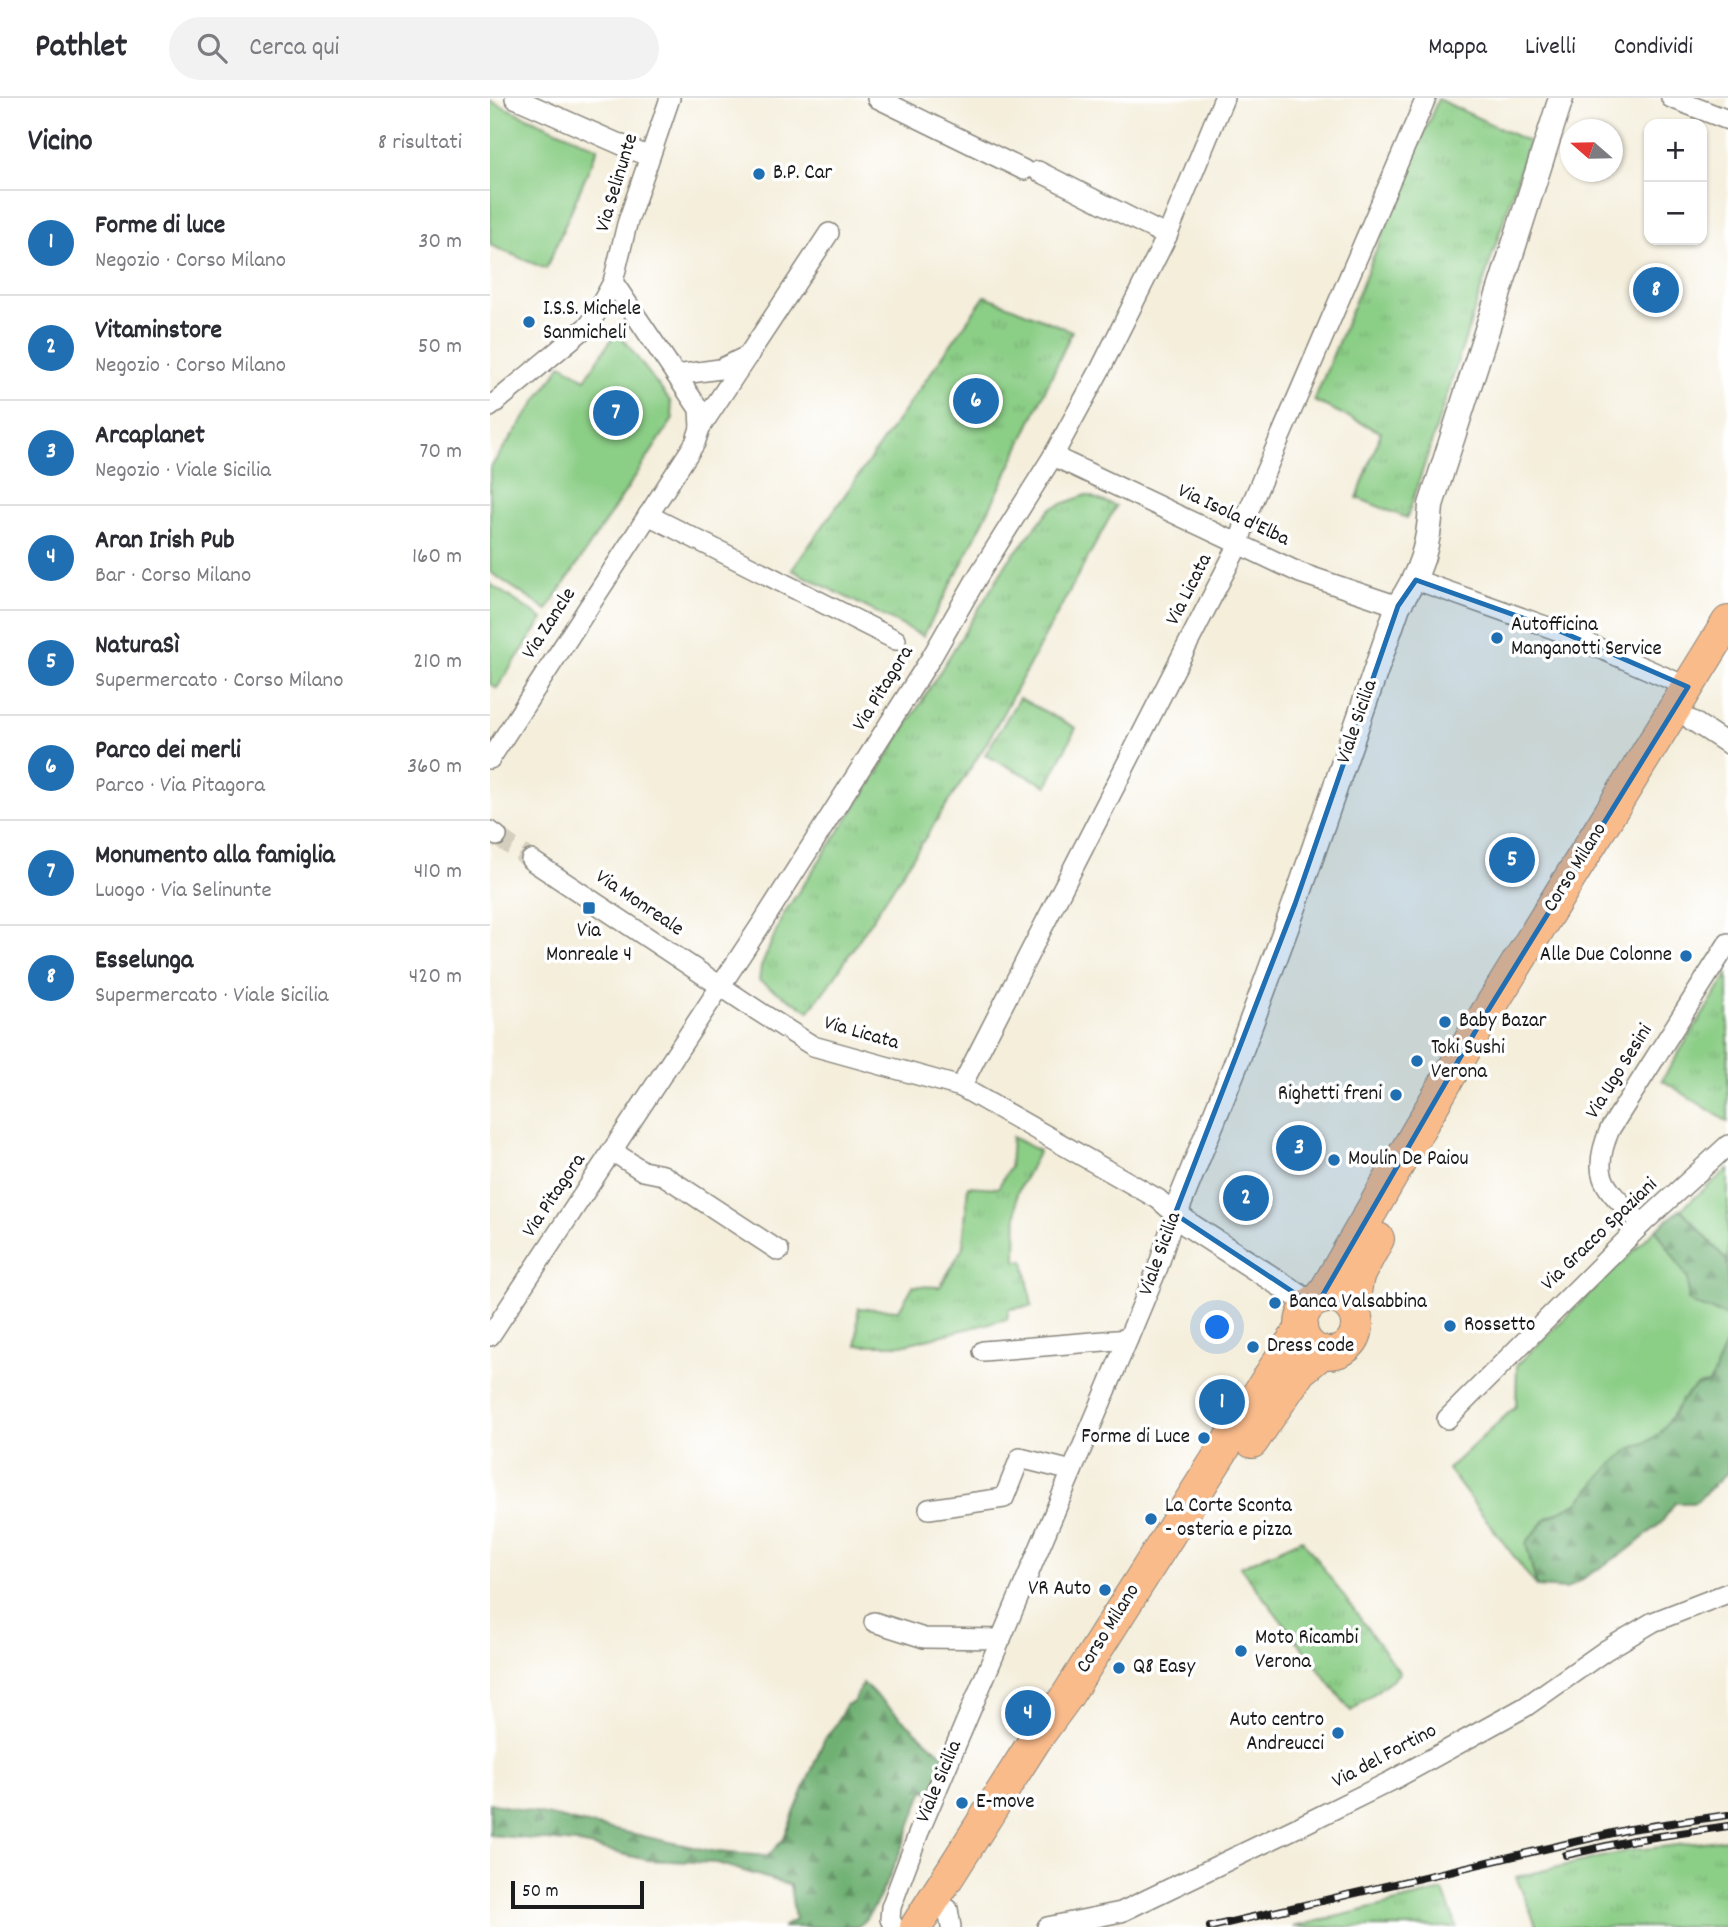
<!DOCTYPE html>
<html lang="it">
<head>
<meta charset="utf-8">
<style>
  :root { --surface:#fff; --page:#f2f2f3; --text:#2b2b33; --muted:#7c7c81; --line:#e1e1e2; --accent:#1f6fb2 }
  body { margin:0; font-family:Dekko,sans-serif; background:var(--page); color:var(--text) }
  .controls { position:absolute; right:21px; top:21px; display:grid; overflow:hidden; border-radius:14px; box-shadow:0 2px 5px #0004 }
  .controls button { width:63px; height:63px; display:grid; place-items:center; padding:0; border:0; border-bottom:2px solid var(--line); background:var(--surface); color:var(--text); font:35px sans-serif }
  .compass { position:absolute; left:1070px; top:21px; width:63px; height:63px; border-radius:50%; background:var(--surface); box-shadow:0 2px 5px #0004; rotate:290deg }
  .scale { position:absolute; left:21px; bottom:18px; width:133px; box-sizing:border-box; padding-left:7px; border:4px solid #1c1c1c; border-top:0; font-size:19px; line-height:24px; white-space:nowrap; color:#1c1c1c; -webkit-text-stroke:5px #fff; paint-order:stroke }
  .you { position:absolute; left:728px; top:1230px; width:24px; height:24px; margin:-18px; border:5px solid #fff; border-radius:50%; background:#1a73e8; box-shadow:0 0 0 10px #1a73e833 }
  .badge { display:grid; place-items:center; width:46px; height:46px; border-radius:50%; background:var(--accent); color:#fff; font-size:23px; font-weight:700 }
  .pin { position:absolute; translate:-50% -50%; border:4px solid #fff; box-shadow:0 2px 7px #0006 }
  .list { margin:0; padding:0; list-style:none }
  h2 { display:flex; justify-content:space-between; align-items:center; height:91px; margin:0; padding:0 28px; font-size:30px }
  h2 small { font-size:23px; font-weight:400; color:var(--muted) }
  .list li { display:grid; grid-template-columns:46px 1fr auto; gap:21px; align-items:center; box-sizing:border-box; height:105px; padding:0 28px; border-top:2px solid var(--line) }
  .list b { display:block; font-size:26px; white-space:nowrap }
  .list p { margin:0; font-size:23px; white-space:nowrap; color:var(--muted) }
  .list em { font-size:23px; font-style:normal; color:var(--muted) }
  .icon { flex:none; width:38px; height:38px; fill:none; stroke:currentColor; stroke-width:2; stroke-linecap:round; stroke-linejoin:round }
  .map { position:relative; flex:none; width:1238px; height:1829px; overflow:hidden }
  header { display:flex; align-items:center; gap:42px; box-sizing:border-box; height:98px; padding:0 35px; background:var(--surface); border-bottom:2px solid var(--line) }
  header strong { font-size:33px }
  nav { display:flex; gap:38px; margin-inline-start:auto; font-size:24px }
  .search { width:490px; height:63px; background:var(--page); display:flex; align-items:center; gap:18px; box-sizing:border-box; padding:0 24px; border-radius:38px; color:var(--muted); font-size:26px }
  main { display:flex }
  aside { flex:1; background:var(--surface) }
  .map>svg:first-child { display:block }
</style>
</head>
<body>
<header>
<strong>Pathlet</strong>
<div class="search"><svg class="icon" aria-label="search" viewBox="0 0 24 24"><circle cx="10" cy="10" r="6"/><path d="M15 15l6 6"/></svg>Cerca qui</div>
<nav><a>Mappa</a><a>Livelli</a><a>Condividi</a></nav>
</header>
<main>
<aside>
<h2>Vicino<small>8 risultati</small></h2>
<ul class="list">
<li><span class="badge">1</span><div><b>Forme di luce</b><p>Negozio · Corso Milano</p></div><em>30 m</em></li>
<li><span class="badge">2</span><div><b>Vitaminstore</b><p>Negozio · Corso Milano</p></div><em>50 m</em></li>
<li><span class="badge">3</span><div><b>Arcaplanet</b><p>Negozio · Viale Sicilia</p></div><em>70 m</em></li>
<li><span class="badge">4</span><div><b>Aran Irish Pub</b><p>Bar · Corso Milano</p></div><em>160 m</em></li>
<li><span class="badge">5</span><div><b>NaturaSì</b><p>Supermercato · Corso Milano</p></div><em>210 m</em></li>
<li><span class="badge">6</span><div><b>Parco dei merli</b><p>Parco · Via Pitagora</p></div><em>360 m</em></li>
<li><span class="badge">7</span><div><b>Monumento alla famiglia</b><p>Luogo · Via Selinunte</p></div><em>410 m</em></li>
<li><span class="badge">8</span><div><b>Esselunga</b><p>Supermercato · Viale Sicilia</p></div><em>420 m</em></li>
</ul>
</aside>
<div class="map">
<svg width="1238" height="1829" viewBox="0 0 1238 1829">
  <defs>
    <pattern id="forest-firs" width="22" height="20" patternUnits="userSpaceOnUse" patternTransform="scale(1.75)"><rect width="22" height="20" fill="#70b173"/><path d="M5 1l3.5 6h-7zM16 11l3.5 6h-7z" fill="#5b8f5e"/></pattern>
    <pattern id="park-tufts" width="24" height="20" patternUnits="userSpaceOnUse" patternTransform="scale(1.75)"><rect width="24" height="20" fill="#8bce86"/><path d="M3 7l-1-3M5 7V3M7 7l1-3M15 17l-1-3M17 17v-4M19 17l1-3" fill="none" stroke="#77b073"/></pattern>
  </defs>
  <rect width="100%" height="100%" fill="#fff"/>
  <filter id="ink" filterUnits="userSpaceOnUse"><feTurbulence type="fractalNoise" baseFrequency=".0143" numOctaves="2"/><feDisplacementMap in="SourceGraphic" scale="14" xChannelSelector="R" yChannelSelector="G"/><feConvolveMatrix kernelMatrix="1 2 1 2 8 2 1 2 1" color-interpolation-filters="sRGB"/></filter>
  <filter id="wash" filterUnits="userSpaceOnUse"><feTurbulence type="fractalNoise" baseFrequency=".00686" numOctaves="4" result="noise"/><feDisplacementMap in="SourceGraphic" scale="28" xChannelSelector="R" yChannelSelector="G"/><feGaussianBlur stdDeviation="1.57" result="paint"/><feColorMatrix in="noise" values="0 0 0 0 0 0 0 0 0 0 0 0 0 0 0 0 0 1.4 0 .05"/><feComposite in="paint" operator="in"/></filter>
  <g filter="url(#wash)">
    <rect width="100%" height="100%" fill="#f4eedb"/>
    <g fill="#8bce86" stroke="#547551" stroke-width="2">
      <path d="M0 3 108 50 56 171 0 147Z"/>
      <path d="M127 233 180 303 183 321 57 512 0 474V370L72 266 95 281Z"/>
      <path d="M0 486 53 521 7 590 0 586Z"/>
      <path d="M1238 1071V1164L1191 1111Z"/>
      <path d="M1166 1131 1198 1181 1205 1207 1238 1218V1240L1223 1279 1218 1287 1192 1302 1170 1336 1155 1345 1140 1351 1119 1369 1089 1404 1057 1420 1036 1445 1047 1489 958 1371 1026 1308 1027 1267Z"/>
    </g>
    <g fill="url(#forest-firs)" stroke="#466648" stroke-width="2">
      <path d="M1191 1111 1238 1164V1218L1205 1207 1198 1203V1181L1166 1131Z"/>
      <path d="M1238 1240V1374L1205 1405H1185L1171 1425 1138 1452 1076 1491 1047 1489 1036 1445 1057 1420 1089 1404 1119 1369 1140 1351 1155 1345 1170 1336 1192 1302 1206 1288 1218 1286 1223 1279Z"/>
      <path d="M372 1585 455 1659 442 1694 434 1692C422 1722 391 1814 367 1829H292L305 1822 300 1787 227 1765 157 1762 86 1745 0 1737V1705L226 1754 278 1758 293 1742 334 1642 346 1626 356 1607 364 1604Z"/>
    </g>
    <g fill="url(#park-tufts)" stroke="#547551" stroke-width="2">
      <path d="M948 1 1039 44 917 420 867 400 891 334 824 303Z"/>
      <path d="M495 198 582 233C535 338 489 438 433 538L302 472Z"/>
      <path d="M596 397 626 408 495 648 344 880 319 913 269 883 271 869 293 817 378 690 519 462 561 410Z"/>
      <path d="M529 600 586 630 557 688 495 657Z"/>
      <path d="M1238 876V1024L1172 982Z"/>
      <path d="M522 1039 549 1053 527 1095 526 1163 534 1162 542 1208 519 1211 517 1221 412 1247H367L368 1210 409 1212 423 1188 450 1189 473 1149 478 1088 508 1090 520 1069Z"/>
      <path d="M812 1441 910 1575 861 1613 750 1469Z"/>
      <path d="M1238 1741V1829H1047L1026 1779 1137 1753Z"/>
      <path d="M953 1793 967 1829H803Z"/>
    </g>
  </g>
  <g filter="url(#ink)">
    <g fill="none" stroke-linecap="round" stroke-linejoin="round">
      <path stroke="#d4cebe" stroke-width="19" stroke-dasharray="19 10" stroke-linecap="butt" d="M7 738 41 762"/>
      <g stroke="#88857c" stroke-width="22">
        <g id="minor">
          <path d="M25 0 159 59"/>
          <path d="M180 0 137 126 123 184 209 311 210 330"/>
          <path d="M387 0 534 72"/>
          <path d="M1181 0 1238 22"/>
          <path d="M548 73 677 138"/>
          <path d="M186 277 230 271 259 257"/>
          <path d="M0 309 100 226 123 184"/>
          <path d="M563 358 810 475 908 508"/>
          <path d="M158 417 406 542"/>
          <path d="M926 482 1072 534 1198 589"/>
          <path d="M1201 622 1238 646"/>
          <path d="M0 661 205 345 210 330 339 135"/>
          <path d="M0 733 7 738"/>
          <path d="M41 762 268 913 323 948 471 989 668 1101 685 1116 668 1169 638 1241 429 1734 401 1809 400 1821 404 1829"/>
          <path d="M471 989 749 446 758 414 936 0"/>
          <path d="M122 1053 153 1073 173 1077 289 1153"/>
          <path d="M1152 1126C1118 1091 1098 1082 1120 1031L1238 845"/>
          <path d="M0 1238 274 822 441 560 488 478 563 358 611 270 677 138 734 0"/>
          <path d="M493 1253 638 1241"/>
          <path d="M957 1321 1152 1126 1238 1047"/>
          <path d="M439 1411 514 1400 530 1360 582 1373"/>
          <path d="M384 1524 434 1540 511 1541"/>
          <path d="M458 1811 461 1829"/>
          <path d="M557 1829 631 1814 812 1727 901 1683 1035 1609 1116 1552 1163 1524 1238 1495"/>
        </g>
      </g>
      <g stroke="#88857c" stroke-width="27">
        <path id="tertiary" d="M821 1206 699 1127 685 1116 745 968 805 806 908 508C931 474 939 448 941 407L1071 0"/>
      </g>
      <g stroke="#88857c" stroke-width="34">
        <g id="primary">
          <circle cx="839" cy="1227" r="28"/>
          <path d="M831 1200 989 927 1238 524"/>
          <path d="M862 1211 868 1178 888 1141"/>
          <path d="M762 1344 810 1273 833 1254"/>
          <path d="M426 1829 545 1642 577 1598 796 1252 811 1232"/>
        </g>
      </g>
      <use href="#minor" stroke="#fff" stroke-width="19"/>
      <use href="#tertiary" stroke="#fff" stroke-width="24"/>
      <use href="#primary" stroke="#fabb8b" stroke-width="32"/>
      <g stroke="#1c1c1c" stroke-width="8">
        <g id="rail">
          <path d="M1076 1757 1144 1742 1238 1728"/>
          <path d="M720 1829 1140 1731 1238 1717"/>
        </g>
      </g>
      <use href="#rail" stroke="#fff" stroke-width="5" stroke-dasharray="16" stroke-linecap="butt"/>
    </g>
  </g>
  <path fill="#1f6fb2" fill-opacity="0.2" stroke="#1f6fb2" stroke-width="5" stroke-linejoin="round" d="M926 482 1072 534 1198 589 989 927 831 1200 821 1206 685 1116 805 806 908 508Z"/>
  <g fill="#1f6fb2" stroke="#fff" stroke-width="2.5">
    <circle cx="269" cy="76" r="7"/>
    <circle cx="39" cy="224" r="7"/>
    <circle cx="1007" cy="540" r="7"/>
    <rect x="92" y="803" width="14" height="14" rx="3.5"/>
    <circle cx="1196" cy="858" r="7"/>
    <circle cx="955" cy="924" r="7"/>
    <circle cx="927" cy="963" r="7"/>
    <circle cx="906" cy="997" r="7"/>
    <circle cx="844" cy="1062" r="7"/>
    <circle cx="785" cy="1205" r="7"/>
    <circle cx="960" cy="1228" r="7"/>
    <circle cx="763" cy="1249" r="7"/>
    <circle cx="714" cy="1340" r="7"/>
    <circle cx="661" cy="1421" r="7"/>
    <circle cx="615" cy="1492" r="7"/>
    <circle cx="751" cy="1553" r="7"/>
    <circle cx="629" cy="1570" r="7"/>
    <circle cx="848" cy="1635" r="7"/>
    <circle cx="472" cy="1705" r="7"/>
  </g>
  <g text-anchor="middle" dominant-baseline="central" stroke-width="7" stroke-linejoin="round" paint-order="stroke">
    <g font-size="21" fill="#1c1c1c" stroke="#fff" text-anchor="start">
      <text x="283" y="76">B.P. Car</text>
      <text x="53" y="212">I.S.S. Michele<tspan x="53" dy="24">Sanmicheli</tspan></text>
      <text x="1021" y="528">Autofficina<tspan x="1021" dy="24">Manganotti Service</tspan></text>
      <text x="99" y="834" text-anchor="middle">Via<tspan x="99" dy="24">Monreale 4</tspan></text>
      <text x="1182" y="858" text-anchor="end">Alle Due Colonne</text>
      <text x="969" y="924">Baby Bazar</text>
      <text x="941" y="951">Toki Sushi<tspan x="941" dy="24">Verona</tspan></text>
      <text x="892" y="997" text-anchor="end">Righetti freni</text>
      <text x="858" y="1062">Moulin De Paiou</text>
      <text x="799" y="1205">Banca Valsabbina</text>
      <text x="974" y="1228">Rossetto</text>
      <text x="777" y="1249">Dress code</text>
      <text x="700" y="1340" text-anchor="end">Forme di Luce</text>
      <text x="675" y="1409">La Corte Sconta<tspan x="675" dy="24">- osteria e pizza</tspan></text>
      <text x="601" y="1492" text-anchor="end">VR Auto</text>
      <text x="765" y="1541">Moto Ricambi<tspan x="765" dy="24">Verona</tspan></text>
      <text x="643" y="1570">Q8 Easy</text>
      <text x="834" y="1623" text-anchor="end">Auto centro<tspan x="834" dy="24">Andreucci</tspan></text>
      <text x="486" y="1705">E-move</text>
    </g>
    <g font-size="21" fill="#1c1c1c" stroke="#fff">
      <text transform="translate(128 85) rotate(-73)">Via Selinunte</text>
      <text transform="translate(743 418) rotate(25)">Via Isola d'Elba</text>
      <text transform="translate(700 492) rotate(-63)">Via Licata</text>
      <text transform="translate(60 526) rotate(-57)">Via Zancle</text>
      <text transform="translate(394 591) rotate(-58)">Via Pitagora</text>
      <text transform="translate(868 624) rotate(-71)">Viale Sicilia</text>
      <text transform="translate(1086 770) rotate(-58)">Corso Milano</text>
      <text transform="translate(149 806) rotate(34)">Via Monreale</text>
      <text transform="translate(371 936) rotate(16)">Via Licata</text>
      <text transform="translate(1130 974) rotate(-58)">Via Ugo Sesini</text>
      <text transform="translate(65 1098) rotate(-56)">Via Pitagora</text>
      <text transform="translate(1110 1137) rotate(-44)">Via Gracco Spaziani</text>
      <text transform="translate(671 1156) rotate(-70)">Viale Sicilia</text>
      <text transform="translate(619 1531) rotate(-58)">Corso Milano</text>
      <text transform="translate(895 1659) rotate(-28)">Via del Fortino</text>
      <text transform="translate(450 1684) rotate(-67)">Viale Sicilia</text>
    </g>
  </g>
</svg>
<div class="controls">
<button>+</button>
<button>−</button>
</div>
<svg class="compass" viewBox="-18 -18 36 36"><path d="M0-13l5 13h-10z" fill="#e53935"/><path d="M0 13l5-13h-10z" fill="#7c7c81"/></svg>
<div class="scale">50 m</div>
<div class="you"></div>
<div class="pin badge" style="left:732px;top:1304px">1</div>
<div class="pin badge" style="left:756px;top:1100px">2</div>
<div class="pin badge" style="left:809px;top:1050px">3</div>
<div class="pin badge" style="left:538px;top:1615px">4</div>
<div class="pin badge" style="left:1022px;top:762px">5</div>
<div class="pin badge" style="left:486px;top:303px">6</div>
<div class="pin badge" style="left:126px;top:315px">7</div>
<div class="pin badge" style="left:1166px;top:192px">8</div>
</div>
</main>
</body>
</html>
